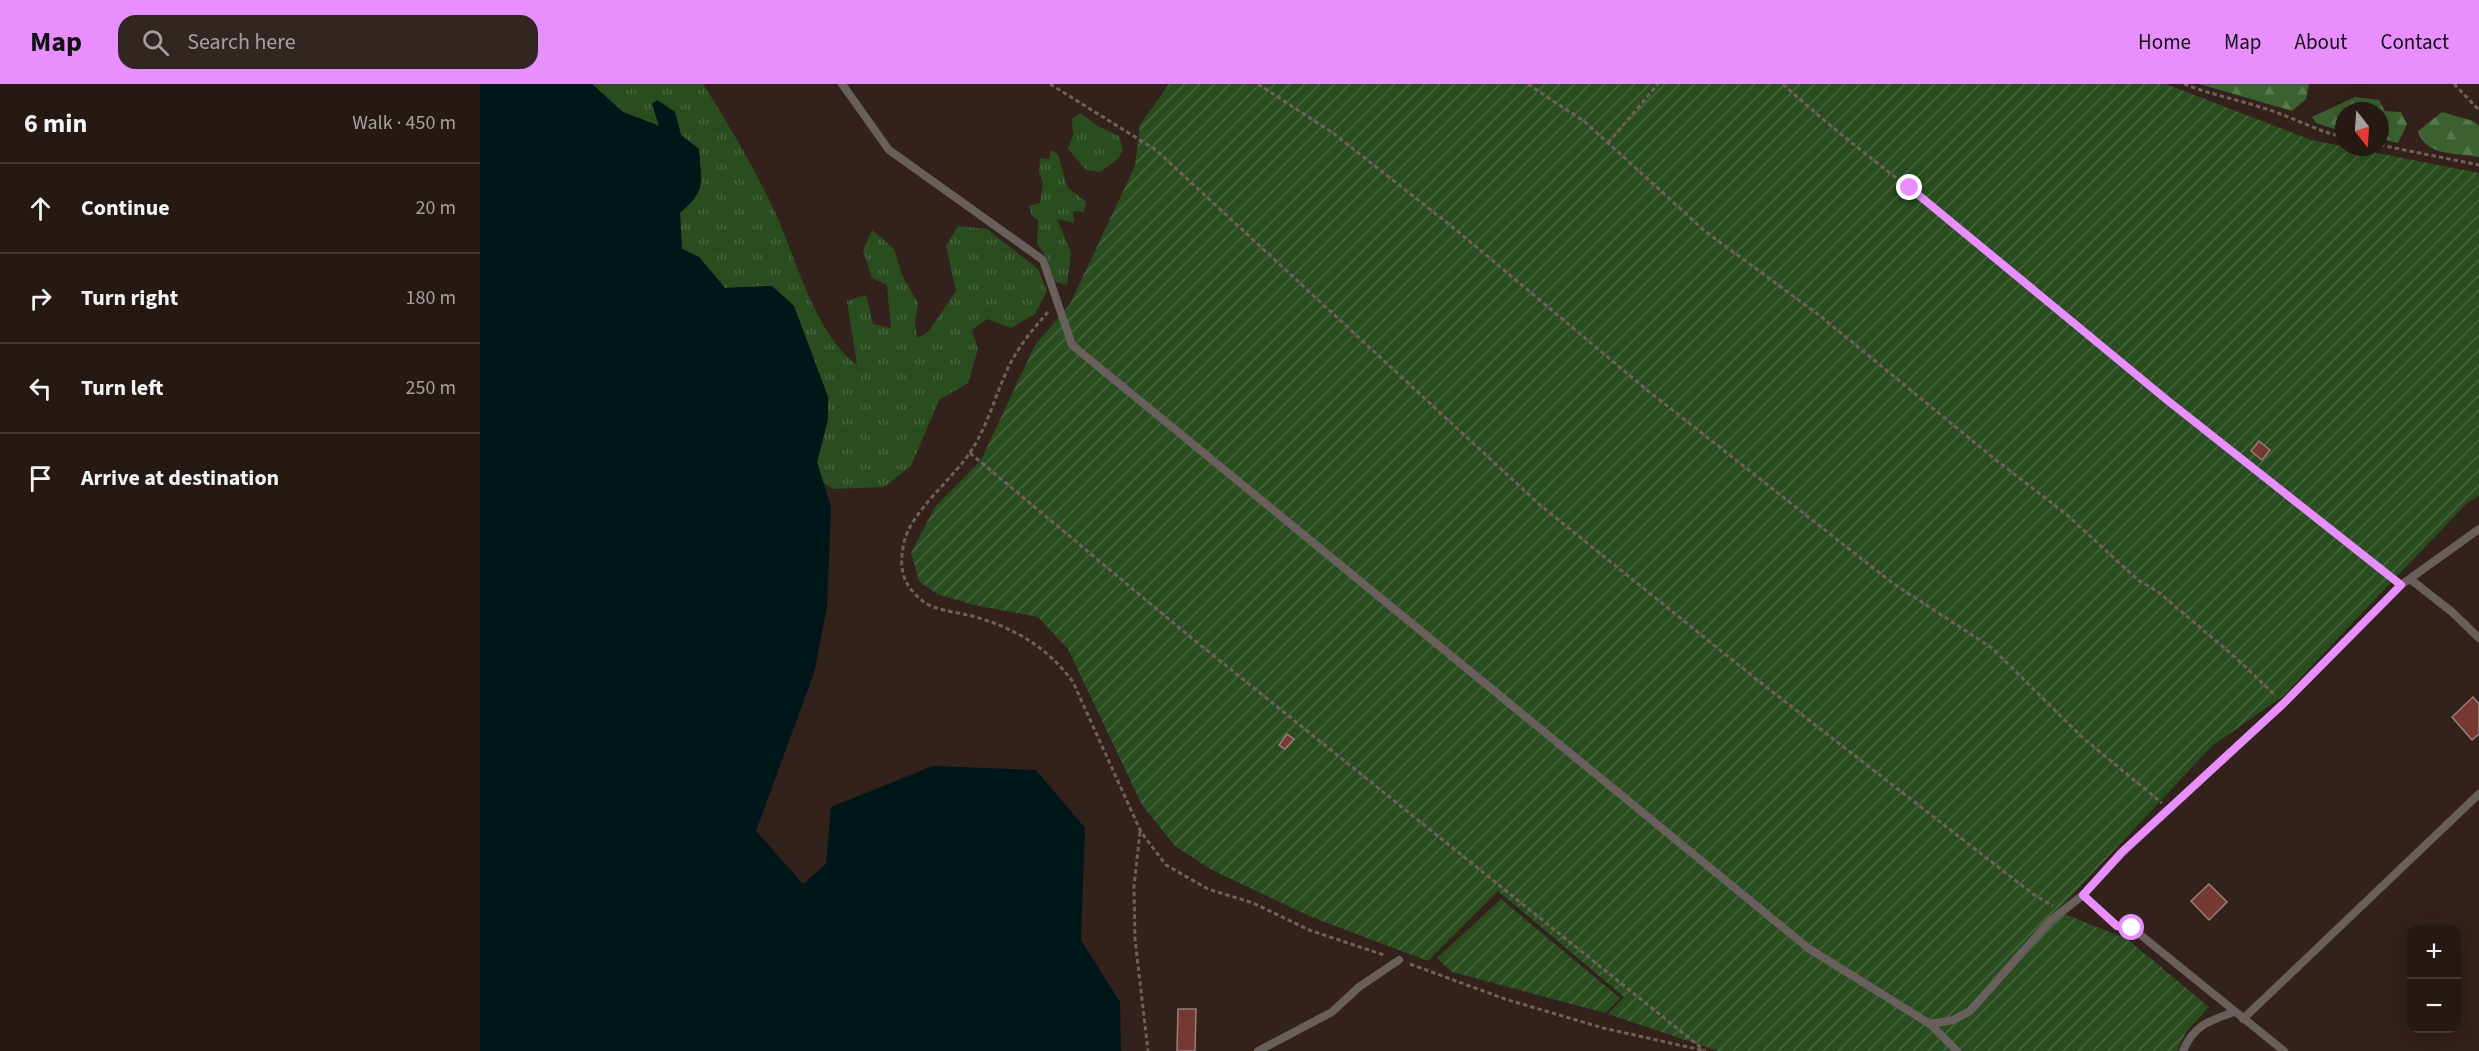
<!DOCTYPE html>
<html lang="en">
<head>
<meta charset="utf-8">
<style>
  :root { --surface:#261914; --page:#322622; --text:#f1f3f6; --muted:#a4a0a0; --line:#423834; --accent:#e88eff }
  body { margin:0; font-family:"Source Sans 3",sans-serif; background:var(--page); color:var(--text) }
  .controls { position:absolute; right:18px; bottom:18px; display:grid; overflow:hidden; border-radius:12px; box-shadow:0 3px 15px #0003 }
  .controls button { width:54px; height:54px; display:grid; place-items:center; padding:0; border:0; border-bottom:2px solid var(--line); background:var(--surface); color:var(--text); font:30px sans-serif }
  .compass { position:absolute; left:1855px; top:18px; width:54px; height:54px; border-radius:50%; background:var(--surface); box-shadow:0 3px 15px #0003; rotate:163deg }
  .stop { position:absolute; width:18px; height:18px; margin:-14px; border:4px solid #e88eff; border-radius:50%; background:#fff }
  .stop.end { background:#e88eff; border-color:#fff; box-shadow:0 2px 6px #0008 }
  .list { margin:0; padding:0; list-style:none }
  h2 { display:flex; justify-content:space-between; align-items:center; height:78px; margin:0; padding:0 24px; font-size:26px }
  h2 small { font-size:20px; font-weight:400; color:var(--muted) }
  .list li { display:grid; grid-template-columns:39px 1fr auto; gap:18px; align-items:center; box-sizing:border-box; height:90px; padding:0 24px; border-top:2px solid var(--line) }
  .list b { display:block; font-size:22px; white-space:nowrap }
  .list em { font-size:20px; font-style:normal; color:var(--muted) }
  .icon { flex:none; width:33px; height:33px; fill:none; stroke:currentColor; stroke-width:2; stroke-linecap:round; stroke-linejoin:round }
  .map { position:relative; flex:none; width:1999px; height:967px; overflow:hidden }
  header { display:flex; align-items:center; gap:36px; box-sizing:border-box; height:84px; padding:0 30px; background:var(--accent); color:#111 }
  header strong { font-size:28px }
  nav { display:flex; gap:33px; margin-inline-start:auto; font-size:21px }
  .search { width:420px; height:54px; background:var(--page); display:flex; align-items:center; gap:15px; box-sizing:border-box; padding:0 21px; border-radius:18px; color:var(--muted); font-size:22px }
  main { display:flex }
  aside { flex:1; background:var(--surface) }
  .map>svg:first-child { display:block }
</style>
</head>
<body>
<header>
<strong>Map</strong>
<div class="search"><svg class="icon" aria-label="search" viewBox="0 0 24 24"><circle cx="10" cy="10" r="6"/><path d="M15 15l6 6"/></svg>Search here</div>
<nav><a>Home</a><a>Map</a><a>About</a><a>Contact</a></nav>
</header>
<main>
<aside>
<h2>6 min<small>Walk · 450 m</small></h2>
<ul class="list">
<li><svg class="icon" aria-label="ahead" viewBox="0 0 24 24"><path d="M12 20V5M6 11l6-6 6 6"/></svg><div><b>Continue</b></div><em>20 m</em></li>
<li><svg class="icon" aria-label="right" viewBox="0 0 24 24"><path d="M7 20v-9h11M14 6l5 5-5 5"/></svg><div><b>Turn right</b></div><em>180 m</em></li>
<li><svg class="icon" aria-label="left" viewBox="0 0 24 24"><path d="M17 20v-9H6M10 6l-5 5 5 5"/></svg><div><b>Turn left</b></div><em>250 m</em></li>
<li><svg class="icon" aria-label="arrive" viewBox="0 0 24 24"><path d="M6 21V4h12l-3 4 3 4H6"/></svg><div><b>Arrive at destination</b></div></li>
</ul>
</aside>
<div class="map">
<svg width="1999" height="967" viewBox="0 0 1999 967">
  <defs>
    <pattern id="grass-tufts" width="24" height="20" patternUnits="userSpaceOnUse" patternTransform="scale(1.5)"><rect width="24" height="20" fill="#2a4d20"/><path d="M3 7l-1-3M5 7V3M7 7l1-3M15 17l-1-3M17 17v-4M19 17l1-3" fill="none" stroke="#496640"/></pattern>
    <pattern id="forest-firs" width="22" height="20" patternUnits="userSpaceOnUse" patternTransform="scale(1.5)"><rect width="22" height="20" fill="#3b6130"/><path d="M5 1l3.5 6h-7zM16 11l3.5 6h-7z" fill="#58774d"/></pattern>
    <pattern id="garden-furrows" width="10" height="10" patternUnits="userSpaceOnUse" patternTransform="scale(1.5)"><rect width="10" height="10" fill="#2a4d20"/><path d="M-1 1l2-2M0 10L10 0M9 11l2-2" fill="none" stroke="#496640"/></pattern>
  </defs>
  <rect width="100%" height="100%" fill="#33211b"/>
  <g fill="url(#grass-tufts)">
    <path d="M112 0H223C249 41 275 85 295 128 317 176 334 249 377 281L367 217 386 211 393 240 411 244 407 201 392 194 383 167 392 146 414 165 422 191 438 219 435 239 437 254 448 248 476 207 466 162 478 142 507 145 558 185 567 207 555 230 531 244 507 235 492 246 498 265 488 299 459 316 431 382 404 403 354 405 342 398 337 378 348 335V313L314 222 292 202 245 204 219 173 202 165 200 128C227 107 221 97 219 65L201 51 195 28 172 20 180 42 143 28Z"/>
    <path d="M601 29 616 41 639 52 643 66 638 75 620 88 606 86 588 65 593 51 592 35Z"/>
    <path d="M571 66 578 70 587 103 606 118 604 128 593 127 594 139 577 135 591 169 587 201 575 198 566 172 557 160 558 136 552 132 549 122 560 119 563 99 559 88 560 74 569 75Z"/>
  </g>
  <g fill="url(#forest-firs)">
    <path d="M1719 0H1829L1826 15 1812 27Z"/>
    <path d="M1875 13 1899 16 1905 27 1921 28 1927 40 1918 59 1900 55V27H1864V48L1836 39 1832 33Z"/>
    <path d="M1962 28 1993 37 1999 42V73C1976 69 1945 72 1938 47Z"/>
  </g>
  <g fill="url(#garden-furrows)">
    <path d="M689 0H1686L1831 56 1999 89V412L1987 419 1802 613 1732 662 1577 827 1647 855 1729 923 1706 948 1697 967H1238L1128 930 1144 913 1018 807 948 877 829 832 732 786 695 762 662 721 588 565 558 533 494 521 457 510 439 497 431 469 455 423 501 376 555 261 590 220 655 82 660 41Z"/>
    <path d="M1021 815 1140 914 1125 929 972 888 957 874Z"/>
  </g>
  <path fill="#00171a" d="M0 0H112L143 28 179 42 172 20 177 16 195 28 201 51 219 65C221 98 227 106 200 129L202 165 219 173 245 204 292 202 314 222 348 313V335L337 378 351 423 347 523 334 589 276 747 323 800 346 780 351 723 453 682 556 686 605 744 601 856 640 918 641 967H0Z"/>
  <g fill="#763932" stroke="#977f7b" stroke-width="1.5">
    <path d="M1779 357 1790 366 1782 376 1771 367Z"/>
    <path d="M1993 613 1999 620V650L1992 656 1972 633Z"/>
    <path d="M807 650 814 655 805 665 799 661Z"/>
    <path d="M1729 800 1747 818 1729 836 1711 817Z"/>
    <path d="M698 925H716L715 967H697Z"/>
  </g>
  <g fill="none" stroke-linecap="round" stroke-linejoin="round">
    <g stroke="#70605a" stroke-width="3" stroke-dasharray="4.5 3" stroke-linecap="butt">
      <path d="M570 0 676 66 1060 421 1276 595 1553 810 1573 822"/>
      <path d="M778 0 853 49 975 145 1167 306 1411 498 1512 564 1602 653 1682 719"/>
      <path d="M1048 0 1105 38 1226 148 1339 231 1516 376 1586 430 1658 496 1677 507 1755 573 1796 612"/>
      <path d="M1303 0C1360 53 1423 97 1482 147 1625 264 1768 380 1913 495"/>
      <path d="M1704 0C1729 10 1755 15 1780 23 1809 31 1835 47 1864 53"/>
      <path d="M1974 0 1999 26"/>
      <path d="M1128 59 1178 0"/>
      <path d="M1900 61 1999 81"/>
      <path d="M568 228C553 245 538 263 528 284 515 312 508 341 491 367 474 394 430 428 424 459 418 485 423 502 444 518 455 526 475 528 488 531 531 542 567 562 593 598L661 748 686 781 728 805 773 819 829 846 904 871"/>
      <path d="M490 369 703 547 1224 966"/>
      <path d="M660 748 654 802 655 855 668 967"/>
      <path d="M930 880 1025 915 1123 944 1226 967"/>
    </g>
    <g stroke="#695f5d" stroke-width="8">
      <path d="M362 0 409 66 563 176 592 261 1328 864 1450 940 1477 967"/>
      <path d="M1930 495 1972 528 1999 554"/>
      <path d="M1763 935 1999 710"/>
      <path d="M1450 940 1473 936 1490 927 1570 837 1603 811"/>
      <path d="M778 967 852 928 879 903 919 876"/>
      <path d="M1703 967C1714 941 1729 937 1754 928"/>
      <path d="M1804 967 1652 844 1637 842 1603 811 1643 768 1804 619 1921 501 1999 445"/>
    </g>
  </g>
  <g fill="none" stroke-linecap="round" stroke-linejoin="round">
    <path stroke="#e88eff" stroke-width="8" d="M1430 104 1687 316 1921 501 1804 619 1642 768 1603 811 1637 842 1652 844"/>
  </g>
</svg>
<div class="controls">
<button>+</button>
<button>−</button>
</div>
<svg class="compass" viewBox="-18 -18 36 36"><path d="M0-13l5 13h-10z" fill="#e53935"/><path d="M0 13l5-13h-10z" fill="#a4a0a0"/></svg>
<div class="stop" style="left:1652px;top:844px"></div>
<div class="stop end" style="left:1430px;top:104px"></div>
</div>
</main>
</body>
</html>
